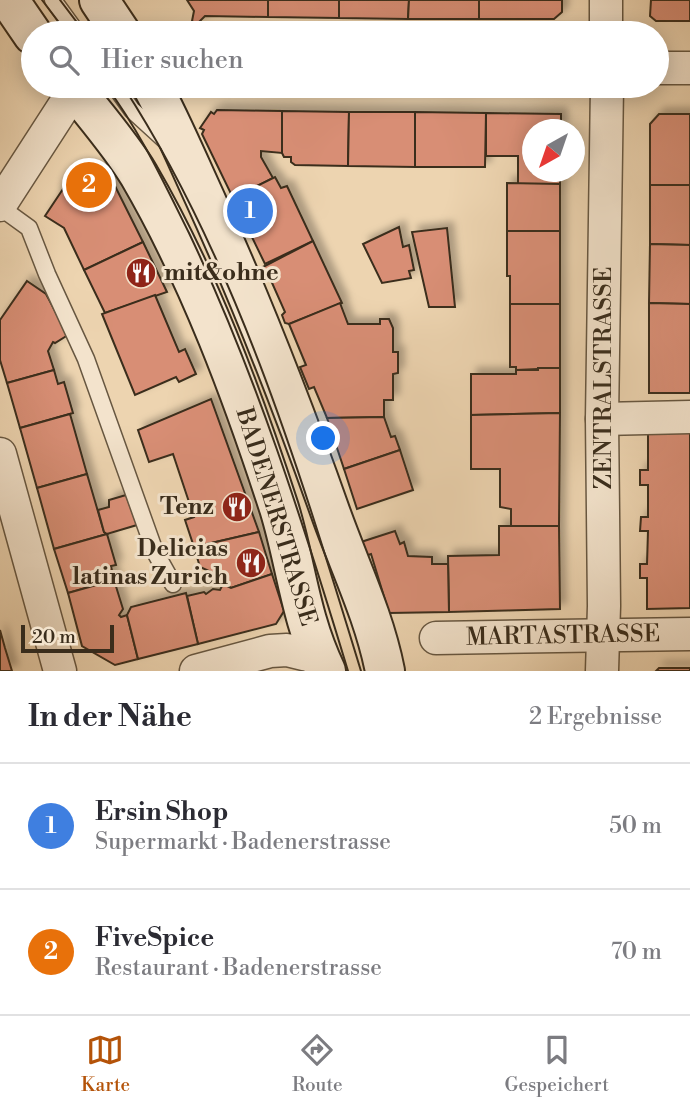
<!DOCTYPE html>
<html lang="de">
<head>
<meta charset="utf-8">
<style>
  :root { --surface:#fff; --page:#f2f2f3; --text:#2b2b33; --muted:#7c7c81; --line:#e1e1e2; --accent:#b45309 }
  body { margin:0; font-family:"Libre Bodoni",serif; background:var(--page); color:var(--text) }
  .compass { position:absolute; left:522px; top:119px; width:63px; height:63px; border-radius:50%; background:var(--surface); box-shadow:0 4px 18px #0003; rotate:220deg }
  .scale { position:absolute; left:21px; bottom:18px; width:93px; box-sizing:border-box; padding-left:7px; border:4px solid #3a2d1c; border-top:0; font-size:19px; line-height:24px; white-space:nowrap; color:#3a2d1c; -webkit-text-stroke:5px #f3e3cc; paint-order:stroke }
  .you { position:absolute; left:324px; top:439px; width:24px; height:24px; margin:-18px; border:5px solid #fff; border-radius:50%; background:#1a73e8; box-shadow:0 0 0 10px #1a73e833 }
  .badge { display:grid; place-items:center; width:46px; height:46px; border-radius:50%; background:var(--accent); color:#fff; font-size:23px; font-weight:700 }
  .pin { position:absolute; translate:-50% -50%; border:4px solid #fff; box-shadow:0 2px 7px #0006 }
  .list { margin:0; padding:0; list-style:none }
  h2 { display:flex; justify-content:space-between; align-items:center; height:91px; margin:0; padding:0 28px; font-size:30px }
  h2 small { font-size:23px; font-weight:400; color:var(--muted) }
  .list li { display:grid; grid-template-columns:46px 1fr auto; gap:21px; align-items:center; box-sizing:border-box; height:126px; padding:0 28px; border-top:2px solid var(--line) }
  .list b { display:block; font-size:26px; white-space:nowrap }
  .list p { margin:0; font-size:23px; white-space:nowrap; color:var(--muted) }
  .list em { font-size:23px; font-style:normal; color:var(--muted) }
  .icon { flex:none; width:38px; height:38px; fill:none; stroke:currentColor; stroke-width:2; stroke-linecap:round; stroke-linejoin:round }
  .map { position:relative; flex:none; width:690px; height:671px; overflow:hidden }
  .search { position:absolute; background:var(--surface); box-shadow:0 4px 18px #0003; left:21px; right:21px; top:21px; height:77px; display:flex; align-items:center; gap:18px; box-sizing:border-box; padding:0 24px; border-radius:38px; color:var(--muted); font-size:26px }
  .sheet { height:343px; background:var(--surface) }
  nav { display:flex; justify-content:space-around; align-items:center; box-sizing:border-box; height:98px; border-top:2px solid var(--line); background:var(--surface); font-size:19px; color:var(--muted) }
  nav a { display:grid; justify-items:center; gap:4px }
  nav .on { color:var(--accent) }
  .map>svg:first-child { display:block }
</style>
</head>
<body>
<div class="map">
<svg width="690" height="671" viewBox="0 0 690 671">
  <defs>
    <filter id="shadow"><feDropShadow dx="6" dy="-6" stdDeviation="3.5" flood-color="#0004"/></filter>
  </defs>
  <rect width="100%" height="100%" fill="#edd4b0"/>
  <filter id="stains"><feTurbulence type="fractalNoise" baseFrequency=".00286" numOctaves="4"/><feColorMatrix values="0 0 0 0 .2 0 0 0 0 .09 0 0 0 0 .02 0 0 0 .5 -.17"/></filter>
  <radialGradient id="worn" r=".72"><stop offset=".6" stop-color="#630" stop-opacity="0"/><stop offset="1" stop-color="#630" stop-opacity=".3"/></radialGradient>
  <g fill="#d88e75" stroke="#3a2d1c" stroke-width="2" filter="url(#shadow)">
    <path d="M187 0H268V17L205 16 197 24 192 21 194 11Z"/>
    <path d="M268 0H339V18L268 17Z"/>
    <path d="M339 0H409L408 19 339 18Z"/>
    <path d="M409 0H479V19H408Z"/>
    <path d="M479 0H562V12L554 19H479Z"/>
    <path d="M651 0H690V21H656L650 16Z"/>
    <path d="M217 110 282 111V153L261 151V157L273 178 233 198 202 134 204 130 200 128 211 112 214 114Z"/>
    <path d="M282 111 349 112 348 166 295 165 291 162V157H284L282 153Z"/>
    <path d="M349 112H415V167L348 166Z"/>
    <path d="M415 112 486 113 485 167H415Z"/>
    <path d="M486 113 561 114V130H532V172H560V184H518V156H486Z"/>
    <path d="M659 114H690V185H650V124Z"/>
    <path d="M77 168 107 170 143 242 84 270 64 228 45 216Z"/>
    <path d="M275 177 281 188 287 186 313 241 265 264 233 198Z"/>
    <path d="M507 183 560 184V231H507Z"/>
    <path d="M650 185H690V245L650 244Z"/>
    <path d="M399 227 403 247 409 245 414 270 409 271 411 278 382 283 363 244Z"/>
    <path d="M447 228 455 307H429L412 232Z"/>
    <path d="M507 231H560V304H510V276H507Z"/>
    <path d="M313 241 342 303 289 324 285 323 282 315 285 312 269 276H265L261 268Z"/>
    <path d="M143 242 167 292 105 313 84 270Z"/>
    <path d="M650 244 690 245V304L649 303Z"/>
    <path d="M27 281 46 294 68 335 55 343 53 342 48 351 54 370 7 383 0 360V320Z"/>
    <path d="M155 295 179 352 185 349 196 374 179 382 176 377 135 395 102 314Z"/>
    <path d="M340 303 348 324H380V319H389L393 328V352H398V373L393 374V400H384V417L327 418 314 387 309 389 300 367 306 365 289 324Z"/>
    <path d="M649 303 690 304V393H649Z"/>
    <path d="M510 304H560V368L516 370V367H510Z"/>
    <path d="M538 368H560V413L471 415V374H516V370H538Z"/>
    <path d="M54 370 58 384 64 382 73 413 20 428 7 383Z"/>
    <path d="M211 399 259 532 194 547 185 520 194 517 173 454 149 462 138 430Z"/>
    <path d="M560 413 559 526H511V509L500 507V469H471V415Z"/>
    <path d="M70 414 87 474 37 488 20 428Z"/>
    <path d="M384 417 391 437 395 436 400 450 344 469 327 418Z"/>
    <path d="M690 428V608L647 609V578H640V564H647L648 531H640L641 517H648V485H640V470H648V429Z"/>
    <path d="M400 450 413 490 357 509 344 469Z"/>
    <path d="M87 474 104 532 107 534 54 549 37 488Z"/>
    <path d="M126 495 137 525 107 534 104 532 98 510 109 507V500Z"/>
    <path d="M499 526H559L560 609 449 612 448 556 499 555Z"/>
    <path d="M395 531 400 544 404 542 408 556 432 557V564H448L449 612 389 613 371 554 365 556 361 542Z"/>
    <path d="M259 532 272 574 231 588 223 584 220 576 200 567 194 547Z"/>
    <path d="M107 534 116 565 111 566 114 580 68 593 54 549Z"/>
    <path d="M272 574 284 611 276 624 198 644 187 596 204 592 206 594 213 589 220 590 223 584 231 588Z"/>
    <path d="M114 580 123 609 119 615 121 617 127 615 138 659 115 665 82 646 68 593Z"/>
    <path d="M186 593 198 644 138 659 127 615 131 607Z"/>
    <path d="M0 630 5 648 12 671H0Z"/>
    <path d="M659 668H690V671H656Z"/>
  </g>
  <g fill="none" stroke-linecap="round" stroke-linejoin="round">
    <g stroke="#675741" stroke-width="19">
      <g id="lane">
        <path d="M53 0 77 33"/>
        <path d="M115 86 132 110 166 141"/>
        <path d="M0 207 29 228 47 274 86 359 155 552 173 584"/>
      </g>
    </g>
    <g stroke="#675741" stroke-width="35">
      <g id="street">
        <path d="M606 0V33"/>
        <path d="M657 68H690"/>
        <path d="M0 205 75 89"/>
        <path d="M602 419 690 417"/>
        <path d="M0 454 60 671"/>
        <path d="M436 638 690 634"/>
        <path d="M196 671 270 651 287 650 320 658"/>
        <path d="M602 671 604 606 602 419 607 86"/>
      </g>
    </g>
    <g stroke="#3a2d1c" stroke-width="42">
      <g id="secondary">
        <path d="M9 0 33 35"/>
        <path d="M99 0 121 33"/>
        <path d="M72 86C93 113 122 146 139 175 199 278 242 394 279 508 296 563 300 618 326 671"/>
        <path d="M152 86C171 121 187 159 204 196 251 299 292 404 330 511 349 565 374 615 385 671"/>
      </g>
    </g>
    <use href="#lane" stroke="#f3e3cc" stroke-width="16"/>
    <use href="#street" stroke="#f3e3cc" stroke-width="32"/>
    <use href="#secondary" stroke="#f3e3cc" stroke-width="38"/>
    <g stroke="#3a2d1c" stroke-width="2">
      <path d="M42 0 67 33"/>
      <path d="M60 0 85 33"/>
      <path d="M106 86C140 131 164 183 189 233 256 374 303 522 348 671"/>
      <path d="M123 86C237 262 300 472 361 671"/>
    </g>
  </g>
  <defs>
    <g id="restaurant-disc" transform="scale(1.575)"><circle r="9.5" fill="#8f2418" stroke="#f3e3cc"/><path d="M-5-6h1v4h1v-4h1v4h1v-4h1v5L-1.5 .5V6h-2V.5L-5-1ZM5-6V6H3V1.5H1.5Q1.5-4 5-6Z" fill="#fff"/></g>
  </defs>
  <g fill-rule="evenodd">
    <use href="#restaurant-disc" x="141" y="273"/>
    <use href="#restaurant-disc" x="237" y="507"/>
    <use href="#restaurant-disc" x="251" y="563"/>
  </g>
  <g text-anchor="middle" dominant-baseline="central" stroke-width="6" stroke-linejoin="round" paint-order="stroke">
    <g font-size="24" font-weight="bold" fill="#3a2d1c" stroke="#f3e3cc" text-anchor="end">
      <text x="164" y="273" text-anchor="start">mit&amp;ohne</text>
      <text x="214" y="507">Tenz</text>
      <text x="228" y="549">Delicias<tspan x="228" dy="28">latinas Zurich</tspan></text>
    </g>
    <g font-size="24" fill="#3a2d1c" stroke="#f3e3cc">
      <text transform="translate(604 378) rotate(-90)">ZENTRALSTRASSE</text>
      <text transform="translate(276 517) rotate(73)">BADENERSTRASSE</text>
      <text transform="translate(563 636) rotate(-1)">MARTASTRASSE</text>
    </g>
  </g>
  <rect width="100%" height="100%" filter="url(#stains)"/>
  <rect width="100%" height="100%" fill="url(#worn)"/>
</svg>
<svg class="compass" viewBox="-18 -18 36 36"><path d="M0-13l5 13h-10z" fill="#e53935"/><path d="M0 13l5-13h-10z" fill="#7c7c81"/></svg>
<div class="scale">20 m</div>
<div class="you"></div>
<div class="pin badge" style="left:250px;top:211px;background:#3f7fe0">1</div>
<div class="pin badge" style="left:89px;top:185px;background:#e8710a">2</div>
<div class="search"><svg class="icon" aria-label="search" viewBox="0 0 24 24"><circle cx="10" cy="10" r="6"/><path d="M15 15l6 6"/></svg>Hier suchen</div>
</div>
<section class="sheet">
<h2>In der Nähe<small>2 Ergebnisse</small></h2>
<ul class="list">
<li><span class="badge" style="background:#3f7fe0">1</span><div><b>Ersin Shop</b><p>Supermarkt · Badenerstrasse</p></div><em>50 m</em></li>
<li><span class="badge" style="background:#e8710a">2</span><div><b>FiveSpice</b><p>Restaurant · Badenerstrasse</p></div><em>70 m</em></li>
</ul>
</section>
<nav>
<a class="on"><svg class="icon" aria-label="map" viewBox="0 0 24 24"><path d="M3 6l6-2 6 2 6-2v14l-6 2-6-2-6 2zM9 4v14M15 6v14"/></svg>Karte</a>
<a><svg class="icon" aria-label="directions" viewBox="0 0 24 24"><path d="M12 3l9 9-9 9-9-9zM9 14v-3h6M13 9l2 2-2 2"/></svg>Route</a>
<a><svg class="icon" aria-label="saved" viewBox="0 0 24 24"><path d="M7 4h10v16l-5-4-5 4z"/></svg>Gespeichert</a>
</nav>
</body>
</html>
